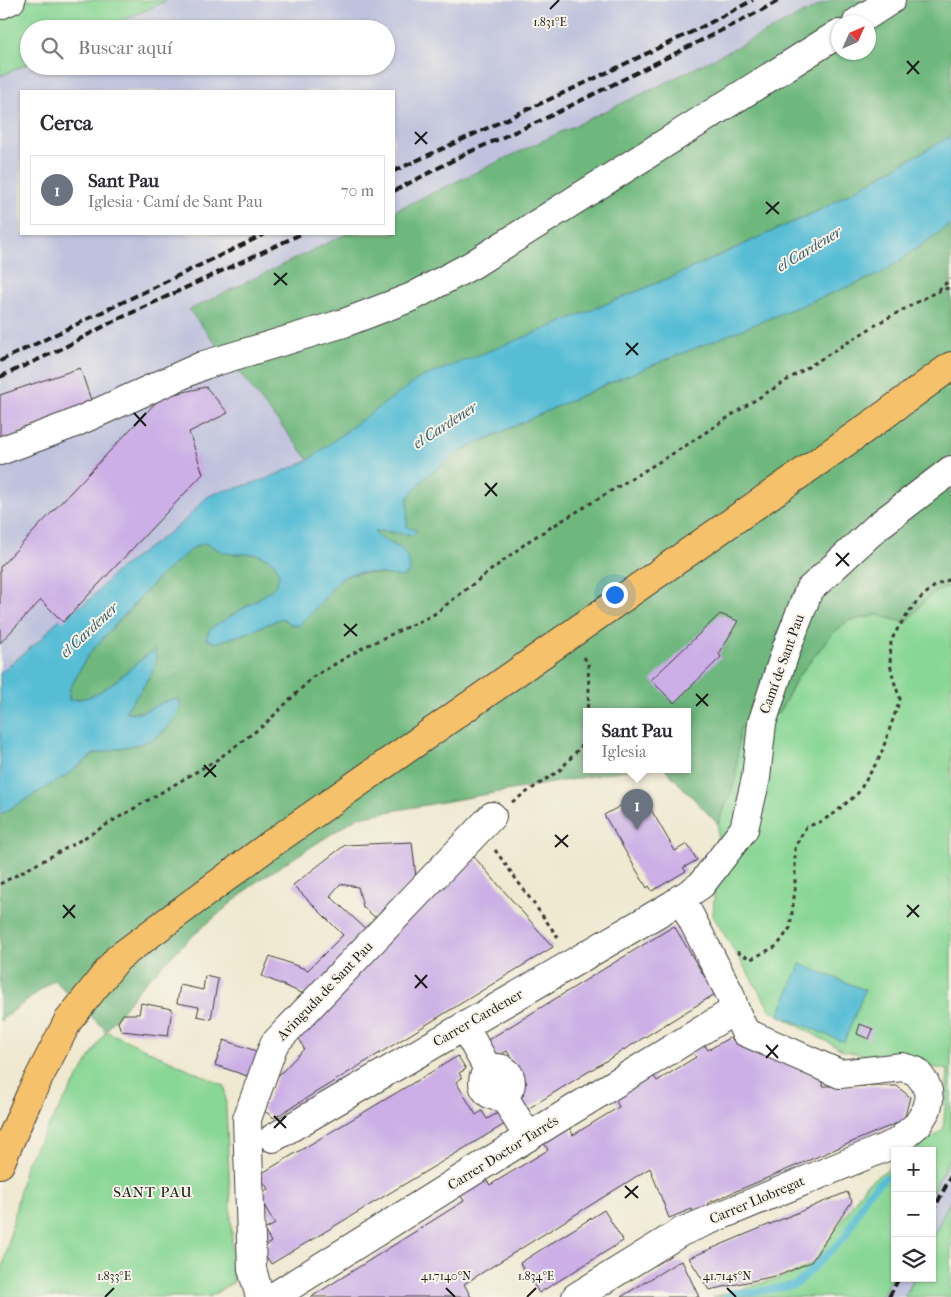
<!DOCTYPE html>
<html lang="es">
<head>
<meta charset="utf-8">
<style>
  :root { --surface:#fff; --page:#f7f7f7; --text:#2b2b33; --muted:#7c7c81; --line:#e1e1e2; --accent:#b45309 }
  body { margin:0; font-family:"IM FELL French Canon",serif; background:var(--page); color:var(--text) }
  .controls { position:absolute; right:15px; bottom:15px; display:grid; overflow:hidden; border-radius:0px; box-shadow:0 1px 4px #0004 }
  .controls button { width:45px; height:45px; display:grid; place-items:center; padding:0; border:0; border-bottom:1px solid var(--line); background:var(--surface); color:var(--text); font:25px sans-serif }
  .compass { position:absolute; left:831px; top:15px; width:45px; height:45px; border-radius:50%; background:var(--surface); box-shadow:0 1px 4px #0004; rotate:45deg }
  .you { position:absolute; left:614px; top:594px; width:18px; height:18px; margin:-12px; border:4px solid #fff; border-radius:50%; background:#1a73e8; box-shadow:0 0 0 8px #1a73e833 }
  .badge { display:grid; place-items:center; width:32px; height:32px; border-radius:50%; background:var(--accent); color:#fff; font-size:16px; font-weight:700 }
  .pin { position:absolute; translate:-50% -41px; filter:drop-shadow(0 1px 2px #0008) }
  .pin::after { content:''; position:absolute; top:26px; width:18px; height:15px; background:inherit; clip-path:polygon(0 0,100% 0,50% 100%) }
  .popup { position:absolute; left:583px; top:708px; width:108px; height:65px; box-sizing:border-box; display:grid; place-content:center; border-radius:0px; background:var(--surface); filter:drop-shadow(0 1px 4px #0005); font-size:16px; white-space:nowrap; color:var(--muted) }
  .popup b { font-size:19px; color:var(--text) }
  .popup::after { content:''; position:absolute; left:50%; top:100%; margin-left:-10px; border:10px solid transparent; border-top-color:var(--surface) }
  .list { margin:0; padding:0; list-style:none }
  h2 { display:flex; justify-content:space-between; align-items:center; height:65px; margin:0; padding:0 20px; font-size:21px }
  h2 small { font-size:16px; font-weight:400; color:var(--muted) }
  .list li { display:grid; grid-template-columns:32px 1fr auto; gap:15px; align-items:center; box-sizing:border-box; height:70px; margin:0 10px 10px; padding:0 10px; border:1px solid var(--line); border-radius:0px }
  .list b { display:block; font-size:19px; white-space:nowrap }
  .list p { margin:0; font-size:16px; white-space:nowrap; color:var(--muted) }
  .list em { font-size:16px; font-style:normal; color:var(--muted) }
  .icon { flex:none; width:28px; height:28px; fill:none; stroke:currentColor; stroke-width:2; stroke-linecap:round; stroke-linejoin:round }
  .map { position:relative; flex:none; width:951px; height:1297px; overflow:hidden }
  .search { position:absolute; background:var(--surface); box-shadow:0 1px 4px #0004; left:20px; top:20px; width:375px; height:55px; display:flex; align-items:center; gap:12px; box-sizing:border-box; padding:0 18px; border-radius:28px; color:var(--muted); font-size:19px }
  .panel { position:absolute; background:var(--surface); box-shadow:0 1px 4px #0004; left:20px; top:90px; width:375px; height:145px; border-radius:0px }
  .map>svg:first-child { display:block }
</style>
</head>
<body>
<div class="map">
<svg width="951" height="1297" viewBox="0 0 951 1297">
  <rect width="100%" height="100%" fill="#f7f3e8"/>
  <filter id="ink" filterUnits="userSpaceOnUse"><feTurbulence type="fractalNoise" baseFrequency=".02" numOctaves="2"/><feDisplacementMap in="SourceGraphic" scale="10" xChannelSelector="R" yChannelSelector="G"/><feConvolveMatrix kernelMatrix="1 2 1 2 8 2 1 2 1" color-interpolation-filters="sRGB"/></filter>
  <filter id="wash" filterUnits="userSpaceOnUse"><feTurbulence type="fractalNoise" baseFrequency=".0096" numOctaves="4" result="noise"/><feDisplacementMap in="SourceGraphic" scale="20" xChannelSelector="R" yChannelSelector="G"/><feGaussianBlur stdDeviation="1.12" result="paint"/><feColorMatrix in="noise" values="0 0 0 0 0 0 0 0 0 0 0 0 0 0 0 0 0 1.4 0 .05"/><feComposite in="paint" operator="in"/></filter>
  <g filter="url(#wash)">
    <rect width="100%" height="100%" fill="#efe9d1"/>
    <g fill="#bfc2dd">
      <path d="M168 0H830L669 81 394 211V91H21V234H346L189 310 309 460 266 479 237 488 228 490 207 497 182 523 113 574 101 588 87 602 71 611 55 623 42 637 0 673V76L29 63V66H386V29H104Z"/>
      <path d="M951 1155V1199L932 1239V1193Z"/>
      <path d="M895 1270V1278H914L905 1297H881Z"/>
    </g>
    <g fill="#89d795" stroke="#527a58">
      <path d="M0 0H168L104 29H29V63L0 76Z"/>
      <path d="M951 586V1155L932 1193V1151H913L943 1130 948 1070 844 1051 771 1011 713 916 718 824 735 782 740 728 779 713 797 678 832 634 848 621 878 615 906 623C921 604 928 593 951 586Z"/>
      <path d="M106 1031 225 1086 234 1282 209 1297H0V1282L25 1165Z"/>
      <path d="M895 1164V1270L881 1297H713L793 1274 814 1262 866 1184Z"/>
      <path d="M951 1199V1297H905L914 1278H932V1239Z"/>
    </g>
    <g fill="#6eb87e" stroke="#456a4d" fill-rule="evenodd">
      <path d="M830 0H951V136L820 210 674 276 548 328 353 426 309 460 189 310 346 234H394V211L669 81ZM838 22H868V52H838Z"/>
      <path d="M951 224V586C928 593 921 604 907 623L878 615 848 621 832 634 797 678 779 713 740 728 735 782 718 824 665 769H687V711H587V769H631L358 817 256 882 188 940 142 985 106 1031 54 980 0 1021V815L67 775 94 754 143 743 162 733 169 727 161 703C148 711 140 713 125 712L131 702 145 685 146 655C131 668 110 688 92 696 84 699 77 699 69 700V691L85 660 94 648C107 634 120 620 133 606 154 583 175 554 205 543L223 552 232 554H256L267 558 275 564 279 574 277 584 269 592 249 605 230 616 206 638 215 643 247 633 282 618 290 624 344 577C359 571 372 573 388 575L398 547 381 539 374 532 383 531 395 533 407 527 408 497 426 477 460 451 611 382 882 273Z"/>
    </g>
    <g fill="#57bdd5" stroke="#3a6c78">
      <path d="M951 136V224L882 273 611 382 460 451 426 477 408 497 407 527 417 530 413 535 383 531 374 532C390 549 408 541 410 571L403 577C387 575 371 571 356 573 339 575 333 588 323 600 315 608 307 617 299 626L290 624 282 618 247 633 215 643 206 638 211 628 249 605 269 592 277 584 279 574 275 564 267 558 256 554H232L223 552 205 543 194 547 160 576 94 648 85 660 69 691V700C77 699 85 699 93 695 116 685 133 663 155 650 155 653 156 656 156 658 157 673 133 699 125 712L139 713 151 708 161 703 169 700 179 699 180 708 175 718 162 733 153 739 143 743 94 754 67 775 0 815V673L42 638 55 623 71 611 87 602 101 588 113 574 182 523 207 497 218 492 237 488 266 479 309 460 353 426 420 378 548 328 674 276 820 210Z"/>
      <path d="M800 964 865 990 844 1042 779 1015Z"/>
    </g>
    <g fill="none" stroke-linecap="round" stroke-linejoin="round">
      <path stroke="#57bdd5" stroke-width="7" d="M727 1297 733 1292 749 1293 796 1285 845 1237 868 1193 886 1177"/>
    </g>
    <g id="blocks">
      <g fill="#cbafe6">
        <path d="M80 368 93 406 0 438V395Z"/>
        <path d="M206 387 228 413 189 432 203 474 63 622 41 600 0 643V567L161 397Z"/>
        <path d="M720 614 738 621 719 654 721 657 674 703 651 680Z"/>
        <path d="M642 794 675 851 687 844 697 860 683 868 686 871 652 891 649 886 647 888 604 815Z"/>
        <path d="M412 842 416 878 377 919 363 907 358 887 340 884 330 896 369 932 311 997 262 976 270 956 308 970 343 935 293 885 345 845Z"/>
        <path d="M468 850 553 947 274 1118 263 1110 277 1077 304 1049 295 1028Z"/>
        <path d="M674 926 715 994 521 1113 514 1102 524 1095 520 1087 527 1083 507 1051 497 1057 483 1043Z"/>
        <path d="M205 976 218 979 211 1019 197 1016 199 1007 177 1003 180 985 203 990Z"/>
        <path d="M141 1003 172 1009 168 1036 121 1031 118 1022 123 1014H139Z"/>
        <path d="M860 1024 873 1029 869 1039 857 1034Z"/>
        <path d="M729 1038 819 1075 823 1086H897L910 1097 904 1120 708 1203 711 1211 695 1218 692 1209 669 1218 650 1168 464 1284 471 1297H311L464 1201 458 1191 483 1176 490 1185 548 1150 543 1141 568 1125 573 1135 619 1107 613 1095 651 1072 657 1081 696 1057 691 1050 703 1043 708 1050Z"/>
        <path d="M224 1040 262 1053 253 1078 215 1065Z"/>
        <path d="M458 1056 466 1069 459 1073 462 1078 456 1082 476 1115 482 1111 487 1119 498 1113 505 1124 271 1264 261 1248 271 1242 264 1230 275 1224 258 1195 268 1189 259 1175Z"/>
        <path d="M847 1192 852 1201 811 1262 780 1275 709 1290 689 1258Z"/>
        <path d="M604 1210 623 1241 539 1293 520 1263Z"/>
        <path d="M682 1261 699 1297H621L676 1263Z"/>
      </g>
    </g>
  </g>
  <g filter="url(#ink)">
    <use href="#blocks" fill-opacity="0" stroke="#3c3b37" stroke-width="1"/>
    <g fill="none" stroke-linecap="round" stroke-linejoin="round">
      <g stroke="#3c3b37" stroke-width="30">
        <g id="minor">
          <path d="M0 5 11 0"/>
          <path d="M857 22 891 0"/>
          <path d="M0 451 70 425 204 365 344 323 412 297 472 265 838 34"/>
          <path d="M464 1026 489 1071"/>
          <circle cx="497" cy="1082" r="14"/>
          <path d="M503 1095 528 1137"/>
          <path d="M273 1138 672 905 701 885 744 829 756 778 762 723 787 647 809 590 878 526 951 470"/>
          <path d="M260 1297 252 1269 247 1119 274 1044 492 816"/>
          <path d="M273 1297 528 1137 735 1010"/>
          <path d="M576 1297 681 1232 896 1143 918 1124 927 1109 929 1100 928 1091 925 1083 916 1071 902 1067 840 1074 745 1032 735 1010 730 994 681 898"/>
        </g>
      </g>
      <g stroke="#3c3b37" stroke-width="30">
        <path id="major" d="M0 1164 31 1093 68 1021 118 958 271 844 879 419 951 366"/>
      </g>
      <g stroke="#3c3b37" stroke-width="3" stroke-dasharray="4 4" stroke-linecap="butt">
        <path d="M938 290 951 279"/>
        <path d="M584 657 588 664 589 691 587 711"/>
        <path d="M512 802 560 770 584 743 587 712"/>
        <path d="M495 850 560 940"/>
        <path d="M0 884 72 845 218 759 264 725 313 677 364 647 433 615 530 540 682 448 744 407 882 321 936 292 951 287"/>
        <path d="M737 952 751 959 777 946 790 928 795 890V847L806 827 820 822 835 813 858 793 880 757 900 699 894 681 890 664 891 641 898 628 917 601 936 585 951 579"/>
      </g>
      <use href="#minor" stroke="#fff" stroke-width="28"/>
      <use href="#major" stroke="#f5c16b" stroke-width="28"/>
      <g stroke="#1c1c1c" stroke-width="4" stroke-dasharray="8 4" stroke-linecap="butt">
        <path d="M394 171 585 83 698 29 753 0"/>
        <path d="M394 191 467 153 544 119 758 12 780 0"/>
        <path d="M0 361 265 234"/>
        <path d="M0 377 61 349 112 322 301 234"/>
        <path d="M932 1213 951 1176"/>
        <path d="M889 1297 899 1278"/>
      </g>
    </g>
  </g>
  <path fill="none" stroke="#1c1c1c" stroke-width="2" d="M550 9 559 0M907 61 919 74M907 74 919 61M415 132 427 144M415 144 427 132M766 202 779 214M766 214 779 202M274 273 287 285M274 285 287 273M626 343 638 355M626 355 638 343M134 413 146 426M134 426 146 413M485 483 497 496M485 496 497 483M836 553 849 566M836 566 849 553M344 624 357 636M344 636 357 624M696 694 708 706M696 706 708 694M204 765 216 777M204 777 216 765M555 835 568 847M555 847 568 835M63 905 75 918M907 905 919 917M907 917 919 905M63 918 75 905M415 975 427 988M415 988 427 975M766 1045 778 1058M766 1058 778 1045M274 1116 286 1128M274 1128 286 1116M625 1186 638 1198M625 1198 638 1186M446 1288 455 1297M727 1288 736 1297M105 1297 114 1288M527 1297 536 1288"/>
  <g text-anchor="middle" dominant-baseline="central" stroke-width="4" stroke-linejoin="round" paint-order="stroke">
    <g font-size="14" fill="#1c1c1c" stroke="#f7f3e8">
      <text transform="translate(782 664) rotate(-70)">Camí de Sant Pau</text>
      <text transform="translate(325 991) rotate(-46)">Avinguda de Sant Pau</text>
      <text transform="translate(478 1018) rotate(-30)">Carrer Cardener</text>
      <text transform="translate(503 1153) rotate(-32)">Carrer Doctor Tarrés</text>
      <text transform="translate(757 1200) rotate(-23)">Carrer Llobregat</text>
    </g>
    <g font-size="15" font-style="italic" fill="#345c66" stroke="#f7f3e8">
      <text transform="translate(809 249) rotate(-31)">el Cardener</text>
      <text transform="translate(445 425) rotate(-33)">el Cardener</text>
      <text transform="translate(89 630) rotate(-43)">el Cardener</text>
    </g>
    <g font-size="15" letter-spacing="1" fill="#1c1c1c" stroke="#f7f3e8">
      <text x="153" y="1192">SANT PAU</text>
    </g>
  </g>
  <g font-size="12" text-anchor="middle" fill="#1c1c1c" stroke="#f7f3e8" stroke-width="4" stroke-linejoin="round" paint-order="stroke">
    <text x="550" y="26">1.831°E</text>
    <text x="114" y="1280">1.833°E</text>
    <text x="446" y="1280">41.7140°N</text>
    <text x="536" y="1280">1.834°E</text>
    <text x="727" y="1280">41.7145°N</text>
  </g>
</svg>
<div class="controls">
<button>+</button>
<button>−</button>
<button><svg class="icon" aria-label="layers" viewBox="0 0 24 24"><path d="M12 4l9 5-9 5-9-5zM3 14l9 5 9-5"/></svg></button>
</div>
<svg class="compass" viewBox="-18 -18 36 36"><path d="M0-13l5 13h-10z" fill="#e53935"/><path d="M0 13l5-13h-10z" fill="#7c7c81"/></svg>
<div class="you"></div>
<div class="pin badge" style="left:637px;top:830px;background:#6b7280">1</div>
<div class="popup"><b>Sant Pau</b>Iglesia</div>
<div class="search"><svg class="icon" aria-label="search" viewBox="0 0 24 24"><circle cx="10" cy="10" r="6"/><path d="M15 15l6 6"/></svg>Buscar aquí</div>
<section class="panel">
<h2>Cerca<small></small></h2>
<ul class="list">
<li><span class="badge" style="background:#6b7280">1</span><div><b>Sant Pau</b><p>Iglesia · Camí de Sant Pau</p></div><em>70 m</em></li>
</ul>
</section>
</div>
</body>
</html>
